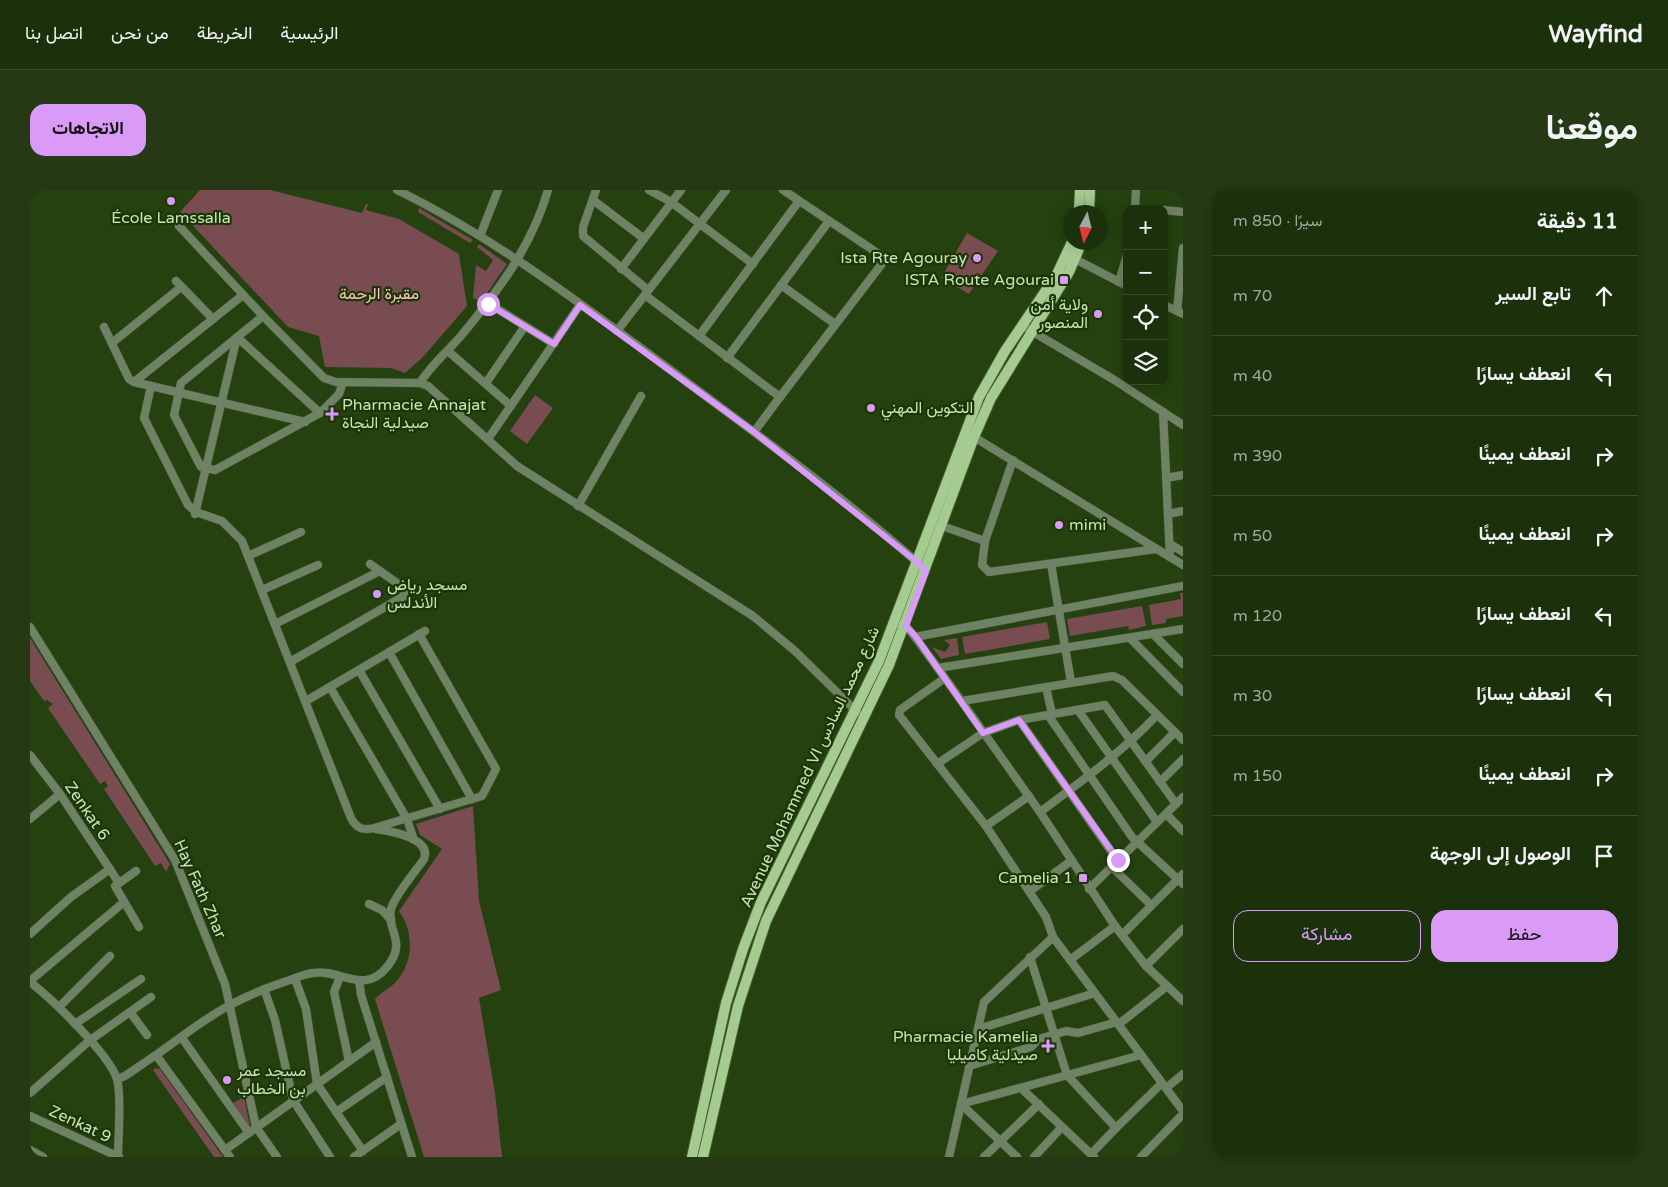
<!DOCTYPE html>
<html lang="ar">
<head>
<meta charset="utf-8">
<style>
  :root { --surface:#1b310b; --page:#243914; --text:#f1f3f6; --muted:#a0a99d; --line:#394c2c; --accent:#da9af7 }
  body { margin:0; font-family:"Varela Round",Vazirmatn,sans-serif; background:var(--page); color:var(--text); direction:rtl }
  .controls { position:absolute; right:15px; top:15px; display:grid; overflow:hidden; border-radius:10px; box-shadow:0 2px 12px #0003 }
  .controls button { width:45px; height:45px; display:grid; place-items:center; padding:0; border:0; border-bottom:1px solid var(--line); background:var(--surface); color:var(--text); font:25px sans-serif }
  .compass { position:absolute; left:1033px; top:15px; width:45px; height:45px; border-radius:50%; background:var(--surface); box-shadow:0 2px 12px #0003; rotate:187deg }
  .stop { position:absolute; width:15px; height:15px; margin:-11px; border:4px solid #da9af7; border-radius:50%; background:#fff }
  .stop.end { background:#da9af7; border-color:#fff; box-shadow:0 1px 5px #0008 }
  .list { margin:0; padding:0; list-style:none }
  h2 { display:flex; justify-content:space-between; align-items:center; height:65px; margin:0; padding:0 20px; font-size:21px }
  h2 small { font-size:16px; font-weight:400; color:var(--muted) }
  .list li { display:grid; grid-template-columns:32px 1fr auto; gap:15px; align-items:center; box-sizing:border-box; height:80px; padding:0 20px; border-top:1px solid var(--line) }
  .list b { display:block; font-size:19px; white-space:nowrap }
  .list em { font-size:16px; font-style:normal; color:var(--muted) }
  .actions { display:flex; gap:10px; padding:15px 20px }
  .actions a { flex:1; padding:11px 0; border:1px solid var(--accent); border-radius:15px; text-align:center; font-size:18px; color:var(--accent) }
  .actions .main { background:var(--accent); color:#111 }
  .icon { flex:none; width:28px; height:28px; fill:none; stroke:currentColor; stroke-width:2; stroke-linecap:round; stroke-linejoin:round }
  .map { position:relative; flex:none; width:1153px; height:967px; overflow:hidden; direction:ltr; border-radius:15px }
  header { display:flex; align-items:center; gap:30px; box-sizing:border-box; height:70px; padding:0 25px; background:var(--surface); border-bottom:1px solid var(--line) }
  header strong { font-size:24px }
  nav { display:flex; gap:28px; margin-inline-start:auto; font-size:18px }
  .intro { display:flex; align-items:center; justify-content:space-between; box-sizing:border-box; height:120px; padding:0 30px }
  h1 { margin:0; font-size:35px }
  .button { padding:12px 22px; border-radius:15px; background:var(--accent); color:#111; font-size:18px; font-weight:700 }
  main { display:flex; gap:30px; padding:0 30px }
  aside { flex:1; background:var(--surface); border-radius:15px; box-shadow:0 2px 12px #0003 }
  .map>svg:first-child { display:block }
</style>
</head>
<body>
<header>
<strong>Wayfind</strong>
<nav><a>الرئيسية</a><a>الخريطة</a><a>من نحن</a><a>اتصل بنا</a></nav>
</header>
<div class="intro"><h1>موقعنا</h1><a class="button">الاتجاهات</a></div>
<main>
<aside>
<h2>11 دقيقة<small>سيرًا · 850 m</small></h2>
<ul class="list">
<li><svg class="icon" aria-label="ahead" viewBox="0 0 24 24"><path d="M12 20V5M6 11l6-6 6 6"/></svg><div><b>تابع السير</b></div><em>70 m</em></li>
<li><svg class="icon" aria-label="left" viewBox="0 0 24 24"><path d="M17 20v-9H6M10 6l-5 5 5 5"/></svg><div><b>انعطف يسارًا</b></div><em>40 m</em></li>
<li><svg class="icon" aria-label="right" viewBox="0 0 24 24"><path d="M7 20v-9h11M14 6l5 5-5 5"/></svg><div><b>انعطف يمينًا</b></div><em>390 m</em></li>
<li><svg class="icon" aria-label="right" viewBox="0 0 24 24"><path d="M7 20v-9h11M14 6l5 5-5 5"/></svg><div><b>انعطف يمينًا</b></div><em>50 m</em></li>
<li><svg class="icon" aria-label="left" viewBox="0 0 24 24"><path d="M17 20v-9H6M10 6l-5 5 5 5"/></svg><div><b>انعطف يسارًا</b></div><em>120 m</em></li>
<li><svg class="icon" aria-label="left" viewBox="0 0 24 24"><path d="M17 20v-9H6M10 6l-5 5 5 5"/></svg><div><b>انعطف يسارًا</b></div><em>30 m</em></li>
<li><svg class="icon" aria-label="right" viewBox="0 0 24 24"><path d="M7 20v-9h11M14 6l5 5-5 5"/></svg><div><b>انعطف يمينًا</b></div><em>150 m</em></li>
<li><svg class="icon" aria-label="arrive" viewBox="0 0 24 24"><path d="M6 21V4h12l-3 4 3 4H6"/></svg><div><b>الوصول إلى الوجهة</b></div></li>
</ul>
<div class="actions"><a class="main">حفظ</a><a>مشاركة</a></div>
</aside>
<div class="map">
<svg width="1153" height="967" viewBox="0 0 1153 967">
  <rect width="100%" height="100%" fill="#24410f"/>
  <g fill="#784c50">
    <path d="M170 0H240L332 23 336 14 338 15 336 20 369 29 429 64 437 116 393 167 375 183 361 178 295 177 289 146 258 137 150 22Z"/>
    <path d="M389 18 443 50 440 53 388 22Z"/>
    <path d="M937 43 968 61 939 104 911 88Z"/>
    <path d="M449 54 477 74 455 106 447 110 443 108 446 75 456 81 463 70 447 57Z"/>
    <path d="M505 205 523 218 497 254 480 241Z"/>
    <path d="M1150 403H1153V426L1136 429V433L1122 435 1119 415 1151 409Z"/>
    <path d="M1112 416 1116 436 1099 440 1098 436 1040 446 1037 429Z"/>
    <path d="M1017 432 1020 449 935 464 932 447Z"/>
    <path d="M0 448 140 674 136 682 131 673 125 676 74 599 78 596 75 591 70 594 18 518 23 514 17 510 14 511 0 491Z"/>
    <path d="M927 448 929 465 911 469 902 457 915 462 920 455 914 450Z"/>
    <path d="M443 616 449 711 471 800 449 808 465 903 472 967H394L345 809C352 801 363 797 369 788 384 769 383 740 369 721L412 659 390 645 386 634Z"/>
    <path d="M126 878 130 879 193 967H184L123 880Z"/>
    <path d="M214 907 220 936 219 937 203 913Z"/>
  </g>
  <g fill="none" stroke-linecap="round" stroke-linejoin="round">
    <g stroke="#425e2e" stroke-width="9">
      <g id="minor">
        <path d="M367 0C465 48 554 116 642 181 725 243 811 305 889 374"/>
        <path d="M566 0 553 37V46L618 100"/>
        <path d="M619 0 641 12 723 74"/>
        <path d="M563 10 613 48"/>
        <path d="M1105 19 1106 0"/>
        <path d="M1134 20 1153 22"/>
        <path d="M149 36 233 126 294 188 306 192 390 193 398 196 487 276 723 426 765 461 827 522"/>
        <path d="M450 46 468 0"/>
        <path d="M1041 67 1097 96"/>
        <path d="M591 79 651 0"/>
        <path d="M146 91 183 129"/>
        <path d="M1089 92 1097 65"/>
        <path d="M751 95 805 134"/>
        <path d="M615 105 750 207 854 71 852 66 753 0"/>
        <path d="M458 113 524 154"/>
        <path d="M1134 115 1153 124"/>
        <path d="M1147 121 1153 58"/>
        <path d="M233 126 151 193 144 225 171 277 185 280 290 223 309 204 313 192"/>
        <path d="M74 137 99 189 104 192 275 232"/>
        <path d="M998 139 1086 191 1153 235"/>
        <path d="M587 141 696 0"/>
        <path d="M669 146 769 11"/>
        <path d="M82 153 151 97"/>
        <path d="M418 161 481 216"/>
        <path d="M697 168 799 31"/>
        <path d="M104 192 213 105"/>
        <path d="M390 193C400 176 417 162 430 147 467 103 502 56 518 0"/>
        <path d="M456 193 495 136"/>
        <path d="M121 196 114 228 158 315 166 322 192 331 212 351 321 628C326 638 333 641 344 638L452 606 466 579 389 444"/>
        <path d="M1133 222 1140 367"/>
        <path d="M724 242 750 207"/>
        <path d="M944 247 1153 375"/>
        <path d="M458 249 550 115"/>
        <path d="M983 270 955 351 952 375 959 382 1126 359"/>
        <path d="M1136 288 1153 285"/>
        <path d="M548 316 611 206"/>
        <path d="M165 324 207 147 290 223"/>
        <path d="M1138 324 1153 321"/>
        <path d="M912 336 955 351"/>
        <path d="M1140 354 1153 362"/>
        <path d="M218 366 271 342"/>
        <path d="M1021 374 1041 492"/>
        <path d="M232 400 288 375"/>
        <path d="M865 432 876 436 885 447 915 488 1010 622 1085 736 1116 776 1153 811"/>
        <path d="M245 434 350 381"/>
        <path d="M0 437 145 670 195 794 226 937 247 967"/>
        <path d="M1123 444 1153 474"/>
        <path d="M885 447 1153 396"/>
        <path d="M1100 448 1153 502"/>
        <path d="M359 462 442 609"/>
        <path d="M260 472 374 406V398L340 374"/>
        <path d="M908 478 1153 439"/>
        <path d="M329 480 410 619"/>
        <path d="M915 488 870 520 869 525 956 636 1016 727 1023 747 1153 921"/>
        <path d="M300 497 377 629 384 650"/>
        <path d="M1016 497 1022 524"/>
        <path d="M276 511 395 441"/>
        <path d="M932 511 1083 486 1092 490 1153 550"/>
        <path d="M1048 520 1127 632"/>
        <path d="M1018 525 1102 647 1153 694"/>
        <path d="M989 530 1088 671"/>
        <path d="M0 565 30 604 89 693"/>
        <path d="M1116 571 1145 542"/>
        <path d="M907 574 953 543 989 530 1075 515 1146 614"/>
        <path d="M1130 592 1153 569"/>
        <path d="M1010 622C1052 591 1092 562 1127 525"/>
        <path d="M1136 624 1153 641"/>
        <path d="M0 629 30 604"/>
        <path d="M956 636 999 606"/>
        <path d="M1082 677 1121 715"/>
        <path d="M106 681 85 696 109 737"/>
        <path d="M1059 699 1153 607"/>
        <path d="M1000 701 1041 671"/>
        <path d="M339 714 352 720 361 730"/>
        <path d="M0 744 41 707 80 679"/>
        <path d="M1092 745 1153 684"/>
        <path d="M1000 767 1037 885 1086 938 1061 964"/>
        <path d="M1040 770 1085 736"/>
        <path d="M1116 776 1153 739"/>
        <path d="M310 787 304 802 319 871"/>
        <path d="M265 789 276 819 287 894 333 961"/>
        <path d="M329 790 331 805 382 967"/>
        <path d="M0 791 94 712"/>
        <path d="M0 792C22 809 79 864 87 889 92 907 88 947 88 967"/>
        <path d="M234 799 245 830 263 910 300 967"/>
        <path d="M29 817 80 766"/>
        <path d="M100 822 117 845"/>
        <path d="M45 834 111 789"/>
        <path d="M1089 834 1137 796"/>
        <path d="M948 839 1065 803"/>
        <path d="M152 848 219 943"/>
        <path d="M126 865 200 967"/>
        <path d="M117 871C145 853 172 829 202 814 219 805 236 798 254 792 264 789 273 784 283 783 309 778 334 806 357 777 378 751 356 741 361 719 365 705 385 682 394 669 402 648 360 641 346 639"/>
        <path d="M939 876 1001 857 1009 849 1036 841 1048 843 1087 832"/>
        <path d="M87 889 95 886 114 873"/>
        <path d="M991 898 1064 967"/>
        <path d="M1136 898 1153 884"/>
        <path d="M0 903 59 851 121 807"/>
        <path d="M931 914 1111 865"/>
        <path d="M931 914 987 967"/>
        <path d="M306 922 357 887"/>
        <path d="M0 926 89 967"/>
        <path d="M1086 938 1132 893"/>
        <path d="M0 960 13 967"/>
        <path d="M195 960 346 852"/>
        <path d="M324 967 371 934"/>
        <path d="M919 967 954 812 1023 747"/>
        <path d="M954 967 1009 914"/>
        <path d="M1004 967 1032 937"/>
        <path d="M1111 967 1153 924"/>
      </g>
    </g>
    <g stroke="#425e2e" stroke-width="12">
      <g id="major">
        <path d="M1049 22 1050 0"/>
        <path d="M1059 22 1060 0"/>
        <path d="M662 967 696 813 713 759 731 712 849 471 949 207 975 161 1027 84 1042 52"/>
        <path d="M673 967 708 816 736 731 859 475 944 247 961 208 1039 82 1052 52"/>
      </g>
    </g>
    <use href="#minor" stroke="#708266" stroke-width="8"/>
    <use href="#major" stroke="#a5cb91" stroke-width="10"/>
  </g>
  <g fill="none" stroke-linecap="round" stroke-linejoin="round">
    <path stroke="#da9af7" stroke-width="6" d="M458 114 524 154 550 115 724 242 887 372 896 381 876 436 886 447 953 543 989 530 1088 670"/>
  </g>
  <g fill="#da9af7" stroke="#1a3703" stroke-width="2">
    <circle cx="141" cy="11" r="5"/>
    <circle cx="947" cy="68" r="5"/>
    <rect x="1029" y="85" width="10" height="10" rx="2.5"/>
    <circle cx="1068" cy="124" r="5"/>
    <circle cx="841" cy="218" r="5"/>
    <path d="M299.5 216.5h5v5h5v5h-5v5h-5v-5h-5v-5h5z"/>
    <circle cx="1029" cy="335" r="5"/>
    <circle cx="347" cy="404" r="5"/>
    <rect x="1048" y="683" width="10" height="10" rx="2.5"/>
    <path d="M1015.5 848.5h5v5h5v5h-5v5h-5v-5h-5v-5h5z"/>
    <circle cx="197" cy="890" r="5"/>
  </g>
  <g text-anchor="middle" dominant-baseline="central" stroke-width="4.5" stroke-linejoin="round" paint-order="stroke">
    <g font-size="16" fill="#cae0be" stroke="#1a3703" text-anchor="end">
      <text x="141" y="28" text-anchor="middle">École Lamssalla</text>
      <text x="937" y="68">Ista Rte Agouray</text>
      <text x="1024" y="90">ISTA Route Agourai</text>
      <text x="1058" y="115">ولاية أمن<tspan x="1058" dy="18">المنصور</tspan></text>
      <text x="312" y="215" text-anchor="start">Pharmacie Annajat<tspan x="312" dy="18">صيدلية النجاة</tspan></text>
      <text x="851" y="218" text-anchor="start">التكوين المهني</text>
      <text x="1039" y="335" text-anchor="start">mimi</text>
      <text x="357" y="395" text-anchor="start">مسجد رياض<tspan x="357" dy="18">الأندلس</tspan></text>
      <text x="1043" y="688">Camelia 1</text>
      <text x="1008" y="847">Pharmacie Kamelia<tspan x="1008" dy="18">صيدلية كاميليا</tspan></text>
      <text x="207" y="881" text-anchor="start">مسجد عمر<tspan x="207" dy="18">بن الخطاب</tspan></text>
    </g>
    <g font-size="16" fill="#fec3c6" stroke="#1a3703">
      <text x="349" y="104">مقبرة الرحمة</text>
    </g>
    <g font-size="16" fill="#cae0be" stroke="#1a3703">
      <text transform="translate(780 577) rotate(-65)">Avenue Mohammed VI شارع محمد السادس</text>
      <text transform="translate(57 621) rotate(56)">Zenkat 6</text>
      <text transform="translate(170 699) rotate(66)">Hay Fath Zhar</text>
      <text transform="translate(50 934) rotate(25)">Zenkat 9</text>
    </g>
  </g>
</svg>
<div class="controls">
<button>+</button>
<button>−</button>
<button><svg class="icon" aria-label="locate" viewBox="0 0 24 24"><circle cx="12" cy="12" r="6"/><path d="M12 2v4M12 18v4M2 12h4M18 12h4"/></svg></button>
<button><svg class="icon" aria-label="layers" viewBox="0 0 24 24"><path d="M12 4l9 5-9 5-9-5zM3 14l9 5 9-5"/></svg></button>
</div>
<svg class="compass" viewBox="-18 -18 36 36"><path d="M0-13l5 13h-10z" fill="#e53935"/><path d="M0 13l5-13h-10z" fill="#a0a99d"/></svg>
<div class="stop" style="left:458px;top:114px"></div>
<div class="stop end" style="left:1088px;top:670px"></div>
</div>
</main>
</body>
</html>
